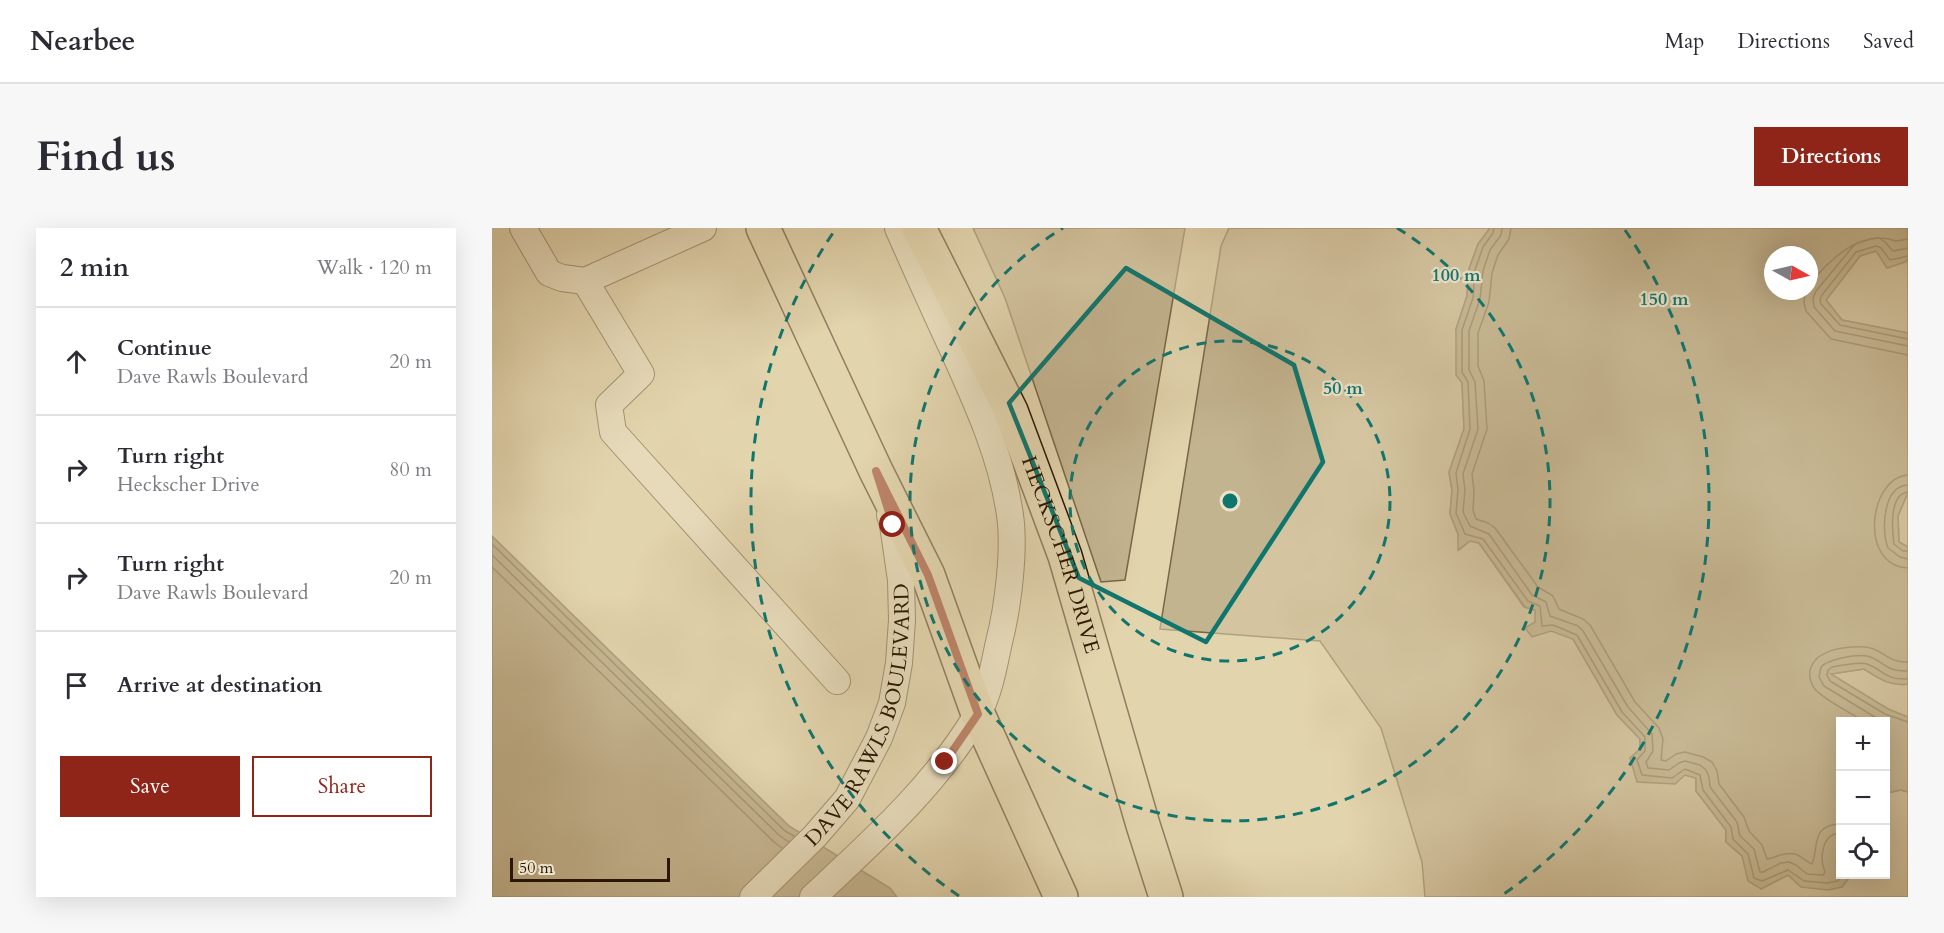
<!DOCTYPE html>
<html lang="en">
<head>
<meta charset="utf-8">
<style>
  :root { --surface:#fff; --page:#f7f7f7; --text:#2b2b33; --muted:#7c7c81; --line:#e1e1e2; --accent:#8f2418 }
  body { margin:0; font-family:Cardo,serif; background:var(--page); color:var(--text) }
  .controls { position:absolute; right:18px; bottom:18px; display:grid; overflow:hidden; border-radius:0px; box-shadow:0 6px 24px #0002 }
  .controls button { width:54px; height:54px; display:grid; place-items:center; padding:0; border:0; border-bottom:2px solid var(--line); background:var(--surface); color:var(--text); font:30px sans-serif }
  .compass { position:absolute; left:1272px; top:18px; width:54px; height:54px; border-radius:50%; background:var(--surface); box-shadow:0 6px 24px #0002; rotate:98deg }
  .scale { position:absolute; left:18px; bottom:15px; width:160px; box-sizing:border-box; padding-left:6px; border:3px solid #2b1700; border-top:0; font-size:16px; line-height:21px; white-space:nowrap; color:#2b1700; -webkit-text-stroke:4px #ece3ca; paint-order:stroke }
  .stop { position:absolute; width:18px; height:18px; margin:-14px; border:4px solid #8f2418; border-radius:50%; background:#fff }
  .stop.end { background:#8f2418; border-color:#fff; box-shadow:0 2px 6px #0008 }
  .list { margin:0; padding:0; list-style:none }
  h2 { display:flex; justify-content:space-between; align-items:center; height:78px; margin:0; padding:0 24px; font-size:26px }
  h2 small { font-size:20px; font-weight:400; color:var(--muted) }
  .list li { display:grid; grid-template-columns:39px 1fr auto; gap:18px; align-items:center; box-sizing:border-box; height:108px; padding:0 24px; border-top:2px solid var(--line) }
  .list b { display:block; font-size:22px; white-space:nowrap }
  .list p { margin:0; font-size:20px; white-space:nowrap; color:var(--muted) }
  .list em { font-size:20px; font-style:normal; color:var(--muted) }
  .actions { display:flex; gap:12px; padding:18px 24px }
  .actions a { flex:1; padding:14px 0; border:2px solid var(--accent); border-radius:0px; text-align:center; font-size:21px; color:var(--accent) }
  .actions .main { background:var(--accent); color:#fff }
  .icon { flex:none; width:33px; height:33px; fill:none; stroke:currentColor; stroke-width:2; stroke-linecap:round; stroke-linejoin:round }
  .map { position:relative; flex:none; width:1416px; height:669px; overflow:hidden; border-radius:0px }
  header { display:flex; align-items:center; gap:36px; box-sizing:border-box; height:84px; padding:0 30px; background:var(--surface); border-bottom:2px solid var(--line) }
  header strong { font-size:28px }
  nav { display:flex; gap:33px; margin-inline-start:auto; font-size:21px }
  .intro { display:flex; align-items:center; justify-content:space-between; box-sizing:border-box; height:144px; padding:0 36px }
  h1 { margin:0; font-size:42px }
  .button { padding:15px 27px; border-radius:0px; background:var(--accent); color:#fff; font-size:21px; font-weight:700 }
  main { display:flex; gap:36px; padding:0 36px }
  aside { flex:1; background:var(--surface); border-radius:0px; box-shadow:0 6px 24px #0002 }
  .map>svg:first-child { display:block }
</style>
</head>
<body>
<header>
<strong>Nearbee</strong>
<nav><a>Map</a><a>Directions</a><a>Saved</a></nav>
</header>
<div class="intro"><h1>Find us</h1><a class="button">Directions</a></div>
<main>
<aside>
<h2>2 min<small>Walk · 120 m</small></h2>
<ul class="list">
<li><svg class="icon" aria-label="ahead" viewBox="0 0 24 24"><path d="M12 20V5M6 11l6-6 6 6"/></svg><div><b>Continue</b><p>Dave Rawls Boulevard</p></div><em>20 m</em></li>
<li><svg class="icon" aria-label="right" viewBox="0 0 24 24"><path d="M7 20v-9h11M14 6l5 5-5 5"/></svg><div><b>Turn right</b><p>Heckscher Drive</p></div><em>80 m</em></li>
<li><svg class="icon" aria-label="right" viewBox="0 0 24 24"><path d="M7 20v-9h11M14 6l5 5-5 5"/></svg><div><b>Turn right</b><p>Dave Rawls Boulevard</p></div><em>20 m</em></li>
<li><svg class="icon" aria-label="arrive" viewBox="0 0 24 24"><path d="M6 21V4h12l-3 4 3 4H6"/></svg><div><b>Arrive at destination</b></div></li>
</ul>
<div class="actions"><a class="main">Save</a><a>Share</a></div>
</aside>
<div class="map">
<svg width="1416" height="669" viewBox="0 0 1416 669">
  <rect width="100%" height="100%" fill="#e2d4ad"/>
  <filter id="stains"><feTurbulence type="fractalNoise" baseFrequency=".00333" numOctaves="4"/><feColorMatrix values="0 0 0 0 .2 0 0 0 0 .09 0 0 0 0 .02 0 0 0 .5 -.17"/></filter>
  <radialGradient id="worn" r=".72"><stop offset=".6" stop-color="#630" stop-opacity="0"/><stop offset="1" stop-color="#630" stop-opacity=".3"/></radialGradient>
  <g fill="#c3b490" stroke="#776648" stroke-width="1.5">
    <path d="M481 0H693L633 352 609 354 513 70Z"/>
    <path d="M737 0H998L986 16 977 41 975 68 964 101 970 155 972 201 957 244 960 262 958 286 966 306 967 322 978 313 987 315 1032 379 1044 382 1043 394 1081 411 1125 487 1148 511V521L1193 547 1204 550V563L1234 602V614L1250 628 1269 661 1296 647 1309 659H1350L1359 647 1394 646V568L1395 565 1409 562 1416 564V669H933L930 634 889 500 828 413 668 401 729 18Z"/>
    <path d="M1384 23 1413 34 1416 31V105L1350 92 1334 72 1368 28Z"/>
    <path d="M1416 264V319L1407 314 1406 288Z"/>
    <path d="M1372 441C1386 450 1399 459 1416 456V489L1396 481 1338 446Z"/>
  </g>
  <g fill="#a49472" stroke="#746244" stroke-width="1.5" fill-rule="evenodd">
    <path d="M998 0H1416V31L1413 34 1395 40 1384 23 1368 28 1334 72 1350 92 1416 105V264L1406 288 1407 314 1416 319V456C1399 459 1386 450 1372 441L1339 446 1396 481 1416 489V564L1409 562 1395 565 1394 568V494H1348V616H1346L1344 636 1348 640V646L1359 647 1350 659 1336 662 1309 659 1296 647 1269 661 1256 653 1250 628 1234 614V602L1204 563V550L1193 547 1183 556 1145 554 1138 530 1148 521V511L1125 487 1081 411 1059 403 1040 409 1033 400 1043 394V382L1033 379 987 315 978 313 966 322V306L958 286 960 262 957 244 972 201 970 155 964 147V101L975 68 977 41 986 16ZM1281 27H1317V63H1281Z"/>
    <path d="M0 308 297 598 398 660 405 669H0Z"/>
  </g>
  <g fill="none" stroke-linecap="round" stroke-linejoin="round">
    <g stroke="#685639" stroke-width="1.5">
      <path d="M1002 0 1001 5 991 19 983 42 981 70 970 102V144L976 154 978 201 964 245 966 262 964 285 973 306 991 311 1036 373 1048 378 1050 398 1061 397 1085 407 1130 484 1153 509V523L1145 532 1150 547 1180 550 1193 541 1208 547 1211 562 1239 599 1241 611 1256 626 1262 650 1270 653 1296 642 1312 653 1335 655 1346 653 1350 646"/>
      <path d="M1010 0 1009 7 998 22 991 43 988 71 977 103V142L983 154 986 201 971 246 973 262 971 284 978 298 997 306 1040 367 1054 374 1058 388 1086 398 1091 403 1136 479 1160 506 1161 523 1154 534 1156 540 1177 542 1187 535 1193 533 1208 537 1214 542 1217 549 1218 559 1245 594 1248 608 1262 621 1268 644H1271L1289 635 1297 634 1304 637 1315 646 1331 647 1333 644C1327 630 1330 606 1348 605"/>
      <path d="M1019 0 1017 11 1006 27 1000 45 997 74 986 105V138L992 153 995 201 980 246 982 263 981 282 984 291 996 295 1003 300 1046 359 1061 368 1067 381 1091 391 1098 397 1143 474 1167 500 1171 511 1169 532 1174 533 1184 526 1193 524 1211 529 1220 534 1225 543 1227 556 1252 589 1257 603 1270 617 1275 631C1284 630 1292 623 1303 626 1310 628 1314 634 1320 636 1327 618 1319 597 1348 596"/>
      <path d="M1416 20 1401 23 1393 14 1387 10 1379 11 1363 16 1324 63 1321 70 1322 79 1343 103 1416 118"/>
      <path d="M1416 28 1398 32 1389 20 1384 18 1364 24 1330 67 1328 72 1329 76 1348 97 1416 111"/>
      <path d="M1317 57C1337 32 1369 0 1404 13L1416 11"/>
      <path d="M1313 63 1312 74 1314 83 1339 111 1416 127"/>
      <path d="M1416 247C1377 249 1366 338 1416 340"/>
      <path d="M1416 257C1391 258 1389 302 1396 320L1408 329 1416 331"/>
      <path d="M1416 264C1397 266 1400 302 1402 316L1411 323H1416"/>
      <path d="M0 316 293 603 302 608"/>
      <path d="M0 327 288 608 297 614"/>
      <path d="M0 339 282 614 290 620"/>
      <path d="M1416 451C1392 452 1392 442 1375 436 1366 433 1350 438 1340 439L1336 442 1335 447 1338 453 1393 486 1416 494"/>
      <path d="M1373 494C1361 486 1330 471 1322 460 1319 455 1317 449 1318 443 1322 421 1355 418 1373 419 1390 420 1395 435 1416 434"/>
      <path d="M1391 494 1332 458 1327 449 1329 439C1336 431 1365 426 1375 428 1392 432 1392 444 1416 443"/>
    </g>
    <g stroke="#59462b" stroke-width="28">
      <g id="minor">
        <path d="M31 0 57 45 70 50 93 53 211 0"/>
        <path d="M93 53 149 146 117 177 121 204 345 453"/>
        <path id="s1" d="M261 669 323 608 355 571 387 510 400 475 407 435 410 392 409 352 401 297 398 287"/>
        <path d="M321 669C380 614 443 558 485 487 497 467 502 437 507 414 516 379 523 322 518 287 510 230 486 177 462 124 443 83 424 41 406 0"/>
      </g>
    </g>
    <g stroke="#2b1700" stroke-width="36">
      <g id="major">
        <path d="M271 0 384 243 436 347 486 486 569 669"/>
        <path id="s2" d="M427 0 519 183 573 328 651 597 674 669"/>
      </g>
    </g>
    <use href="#minor" stroke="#ece3ca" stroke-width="26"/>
    <use href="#major" stroke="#e2d4ad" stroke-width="33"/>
  </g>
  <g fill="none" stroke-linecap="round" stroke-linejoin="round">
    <path stroke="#8f2418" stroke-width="8" d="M401 297 384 243 436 347 486 486 453 534"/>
  </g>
  <path d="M0 0H1416V669H0ZM634 40 802 137 831 234 714 414 587 350 517 175Z" fill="#e2d4ad" fill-opacity=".55" fill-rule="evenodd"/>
  <path fill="none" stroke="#0f766e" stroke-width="4.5" stroke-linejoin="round" d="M634 40 802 137 831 234 714 414 587 350 517 175Z"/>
  <g fill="none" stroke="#0f766e" stroke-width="3" stroke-dasharray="10 8">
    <circle cx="738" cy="273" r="160"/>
    <path d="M905 0A320 320 0 1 1 571 0"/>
    <path d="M467 668A479 479 0 0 1 343 2M1133 2A479 479 0 0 1 1009 668"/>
  </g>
  <g text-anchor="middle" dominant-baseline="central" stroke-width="4.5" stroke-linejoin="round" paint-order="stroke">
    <g font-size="21" fill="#2b1700" stroke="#ece3ca">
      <text stroke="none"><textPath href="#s2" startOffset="357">HECKSCHER DRIVE</textPath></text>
      <text stroke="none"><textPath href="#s1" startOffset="220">DAVE RAWLS BOULEVARD</textPath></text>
    </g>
  </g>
  <circle cx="738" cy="273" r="9" fill="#0f766e" stroke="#ece3ca" stroke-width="3"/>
  <g font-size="18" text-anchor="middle" font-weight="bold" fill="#0f766e" stroke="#ece3ca" stroke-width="4.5" stroke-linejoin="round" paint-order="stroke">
    <text x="964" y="53">100 m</text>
    <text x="1172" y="77">150 m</text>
    <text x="851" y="166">50 m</text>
  </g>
  <rect width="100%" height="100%" filter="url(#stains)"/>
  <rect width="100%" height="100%" fill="url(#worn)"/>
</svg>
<div class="controls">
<button>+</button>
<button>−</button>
<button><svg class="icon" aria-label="locate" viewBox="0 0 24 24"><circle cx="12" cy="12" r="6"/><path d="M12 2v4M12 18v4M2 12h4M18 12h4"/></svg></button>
</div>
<svg class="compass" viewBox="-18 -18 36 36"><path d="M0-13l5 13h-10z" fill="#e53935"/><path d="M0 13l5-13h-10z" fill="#7c7c81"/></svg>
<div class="scale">50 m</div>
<div class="stop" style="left:401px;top:297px"></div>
<div class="stop end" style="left:453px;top:534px"></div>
</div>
</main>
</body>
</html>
